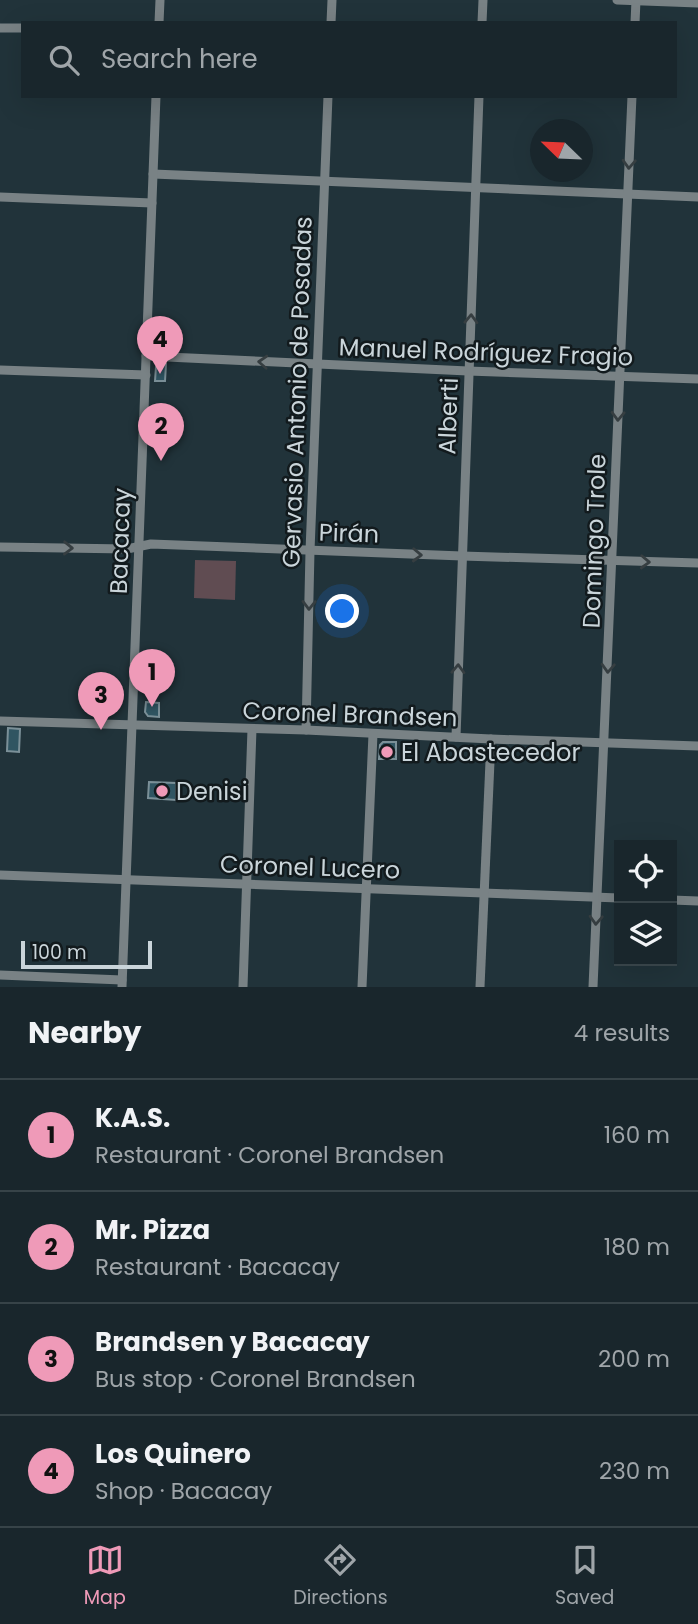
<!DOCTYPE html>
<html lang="en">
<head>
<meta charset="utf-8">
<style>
  :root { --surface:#19262c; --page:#222e34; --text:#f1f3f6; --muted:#9fa5a9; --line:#374348; --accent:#ef9ab8 }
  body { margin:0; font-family:Poppins,sans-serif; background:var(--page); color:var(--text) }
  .controls { position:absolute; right:21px; bottom:21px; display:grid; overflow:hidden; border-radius:0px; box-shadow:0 7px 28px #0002 }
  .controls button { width:63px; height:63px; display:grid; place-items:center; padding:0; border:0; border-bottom:2px solid var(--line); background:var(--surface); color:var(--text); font:35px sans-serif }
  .compass { position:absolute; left:530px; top:119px; width:63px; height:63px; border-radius:50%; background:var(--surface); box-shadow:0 7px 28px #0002; rotate:293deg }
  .scale { position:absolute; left:21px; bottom:18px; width:131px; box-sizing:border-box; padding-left:7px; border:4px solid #cad5da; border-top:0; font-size:19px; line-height:24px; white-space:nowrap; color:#cad5da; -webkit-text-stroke:5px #121a1d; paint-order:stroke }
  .you { position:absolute; left:343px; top:612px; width:24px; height:24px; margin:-18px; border:5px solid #fff; border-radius:50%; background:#1a73e8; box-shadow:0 0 0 10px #1a73e833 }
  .badge { display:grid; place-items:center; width:46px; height:46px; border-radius:50%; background:var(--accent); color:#111; font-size:23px; font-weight:700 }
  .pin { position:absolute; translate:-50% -58px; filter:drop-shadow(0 2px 4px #0008) }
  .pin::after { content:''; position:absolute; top:37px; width:24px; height:21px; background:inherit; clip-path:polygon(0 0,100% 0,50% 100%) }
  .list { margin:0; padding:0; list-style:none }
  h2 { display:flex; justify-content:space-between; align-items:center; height:91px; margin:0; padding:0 28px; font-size:30px }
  h2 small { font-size:23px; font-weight:400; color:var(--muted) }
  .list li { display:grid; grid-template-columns:46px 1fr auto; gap:21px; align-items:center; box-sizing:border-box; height:112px; padding:0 28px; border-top:2px solid var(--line) }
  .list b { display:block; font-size:26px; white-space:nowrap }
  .list p { margin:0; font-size:23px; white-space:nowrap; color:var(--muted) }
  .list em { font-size:23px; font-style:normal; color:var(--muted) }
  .icon { flex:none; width:38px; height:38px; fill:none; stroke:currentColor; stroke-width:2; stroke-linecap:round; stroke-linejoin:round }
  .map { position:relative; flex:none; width:698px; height:987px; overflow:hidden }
  .search { position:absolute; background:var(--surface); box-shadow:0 7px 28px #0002; left:21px; right:21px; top:21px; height:77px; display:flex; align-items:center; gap:18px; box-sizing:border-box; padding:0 24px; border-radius:0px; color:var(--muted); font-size:26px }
  .sheet { height:539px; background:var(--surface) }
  nav { display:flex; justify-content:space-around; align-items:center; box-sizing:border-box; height:98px; border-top:2px solid var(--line); background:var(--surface); font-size:19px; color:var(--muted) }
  nav a { display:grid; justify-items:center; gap:4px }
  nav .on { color:var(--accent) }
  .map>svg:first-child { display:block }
</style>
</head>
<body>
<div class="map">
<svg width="698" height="987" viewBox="0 0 698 987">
  <rect width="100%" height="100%" fill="#21333a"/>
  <path fill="#604c52" d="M195 560 236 561 235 600 194 598Z"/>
  <g fill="#305562" stroke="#7b9098" stroke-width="2">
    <path d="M160 364H166L165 381H155L156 367Z"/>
    <path d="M146 702 159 703V717L148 716 145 712Z"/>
    <path d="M8 728 20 729 19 752 7 751Z"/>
    <path d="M383 742H396V759H379L380 745Z"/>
    <path d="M149 782 176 783V800L148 798Z"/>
  </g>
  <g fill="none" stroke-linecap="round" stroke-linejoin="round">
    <g stroke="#798285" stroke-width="9">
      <path d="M617 0 698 3"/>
      <path d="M159 23 160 0"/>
      <path d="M331 23 332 0"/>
      <path d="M482 23 483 0"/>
      <path d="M635 23 636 0"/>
      <path d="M0 28H23"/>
      <path d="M153 174 698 197"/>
      <path d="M0 197 152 203"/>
      <path d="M146 356 468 371 698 379"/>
      <path d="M0 370 146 375"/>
      <path d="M0 547 127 549 151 544 462 556 698 563"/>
      <path d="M0 721 306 730 491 739 698 746"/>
      <path d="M306 730 310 551 328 96"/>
      <path d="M456 737 479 96"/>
      <path d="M0 875 619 898"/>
      <path d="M672 900 698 901"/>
      <path d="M0 975 122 980"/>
      <path d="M122 987 156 96"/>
      <path d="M243 987 252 729"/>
      <path d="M362 987 373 734"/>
      <path d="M480 987 491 739"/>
      <path d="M593 987 632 96"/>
    </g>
  </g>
  <defs><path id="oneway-chevron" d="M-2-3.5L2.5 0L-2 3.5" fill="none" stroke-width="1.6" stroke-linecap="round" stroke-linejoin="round" transform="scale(1.75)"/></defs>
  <g stroke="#363e41">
    <use href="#oneway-chevron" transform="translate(629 164) rotate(93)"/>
    <use href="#oneway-chevron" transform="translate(471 319) rotate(-88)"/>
    <use href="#oneway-chevron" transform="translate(263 362) rotate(-177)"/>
    <use href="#oneway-chevron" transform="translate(618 416) rotate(92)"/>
    <use href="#oneway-chevron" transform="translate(68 548) rotate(1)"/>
    <use href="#oneway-chevron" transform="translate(417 555) rotate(2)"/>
    <use href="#oneway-chevron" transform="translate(645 562) rotate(2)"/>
    <use href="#oneway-chevron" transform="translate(309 605) rotate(91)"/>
    <use href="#oneway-chevron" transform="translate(608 668) rotate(93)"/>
    <use href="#oneway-chevron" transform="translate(458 669) rotate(-88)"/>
    <use href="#oneway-chevron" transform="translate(596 920) rotate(93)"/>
  </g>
  <g fill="#ef9ab8" stroke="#121a1d" stroke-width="2.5">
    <circle cx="387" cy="752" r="7"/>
    <circle cx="162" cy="791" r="7"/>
  </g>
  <g text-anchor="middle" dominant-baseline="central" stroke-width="5" stroke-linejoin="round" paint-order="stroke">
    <g font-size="24" fill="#cad5da" stroke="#121a1d">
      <text transform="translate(486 352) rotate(2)">Manuel Rodríguez Fragio</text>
      <text transform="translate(297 392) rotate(-88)">Gervasio Antonio de Posadas</text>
      <text transform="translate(448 416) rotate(-88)">Alberti</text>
      <text transform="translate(349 533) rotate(2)">Pirán</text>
      <text transform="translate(120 541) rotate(-88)">Bacacay</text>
      <text transform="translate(594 541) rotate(-88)">Domingo Trole</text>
      <text transform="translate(350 714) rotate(2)">Coronel Brandsen</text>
      <text transform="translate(310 867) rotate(2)">Coronel Lucero</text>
    </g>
    <g font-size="24" fill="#cad5da" stroke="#121a1d" text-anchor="start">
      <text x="401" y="752">El Abastecedor</text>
      <text x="176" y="791">Denisi</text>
    </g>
  </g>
</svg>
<div class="controls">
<button><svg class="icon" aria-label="locate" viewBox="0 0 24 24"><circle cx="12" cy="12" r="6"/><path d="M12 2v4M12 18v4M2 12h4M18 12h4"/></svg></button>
<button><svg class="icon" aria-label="layers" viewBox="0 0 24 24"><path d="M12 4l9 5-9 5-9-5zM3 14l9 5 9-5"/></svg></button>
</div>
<svg class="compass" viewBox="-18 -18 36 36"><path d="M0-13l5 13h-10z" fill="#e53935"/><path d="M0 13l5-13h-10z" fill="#9fa5a9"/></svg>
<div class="scale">100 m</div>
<div class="you"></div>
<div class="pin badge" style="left:152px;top:707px">1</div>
<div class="pin badge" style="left:161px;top:461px">2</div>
<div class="pin badge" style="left:101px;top:730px">3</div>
<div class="pin badge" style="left:160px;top:374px">4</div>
<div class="search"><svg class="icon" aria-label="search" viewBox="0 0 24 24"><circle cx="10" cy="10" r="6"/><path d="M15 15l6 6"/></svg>Search here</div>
</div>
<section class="sheet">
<h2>Nearby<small>4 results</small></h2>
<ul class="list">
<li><span class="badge">1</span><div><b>K.A.S.</b><p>Restaurant · Coronel Brandsen</p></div><em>160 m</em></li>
<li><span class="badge">2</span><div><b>Mr. Pizza</b><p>Restaurant · Bacacay</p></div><em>180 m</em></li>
<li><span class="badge">3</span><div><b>Brandsen y Bacacay</b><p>Bus stop · Coronel Brandsen</p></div><em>200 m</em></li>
<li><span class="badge">4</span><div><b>Los Quinero</b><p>Shop · Bacacay</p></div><em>230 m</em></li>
</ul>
</section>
<nav>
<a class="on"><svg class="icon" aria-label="map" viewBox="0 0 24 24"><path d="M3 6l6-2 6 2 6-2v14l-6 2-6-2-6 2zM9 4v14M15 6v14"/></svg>Map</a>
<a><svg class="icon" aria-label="directions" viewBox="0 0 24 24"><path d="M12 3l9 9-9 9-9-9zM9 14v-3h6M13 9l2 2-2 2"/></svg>Directions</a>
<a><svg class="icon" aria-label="saved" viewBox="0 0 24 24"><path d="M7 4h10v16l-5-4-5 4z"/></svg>Saved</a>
</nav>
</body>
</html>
